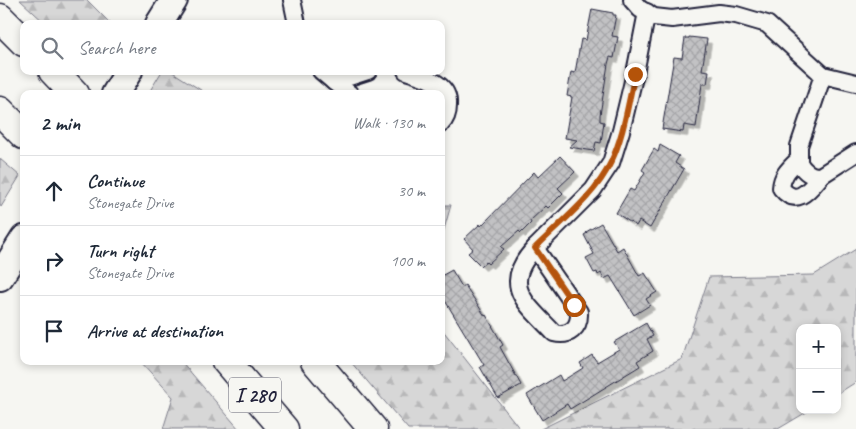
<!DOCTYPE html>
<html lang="en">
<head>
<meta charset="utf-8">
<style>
  :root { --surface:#fff; --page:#f6f6f7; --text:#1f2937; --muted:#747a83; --line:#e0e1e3 }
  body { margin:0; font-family:Caveat,sans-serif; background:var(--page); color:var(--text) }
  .controls { position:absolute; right:15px; bottom:15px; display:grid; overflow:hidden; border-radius:10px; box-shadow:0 2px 8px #0003 }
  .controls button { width:45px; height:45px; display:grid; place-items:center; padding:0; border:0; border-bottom:1px solid var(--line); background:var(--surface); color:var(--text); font:25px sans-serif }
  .stop { position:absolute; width:15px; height:15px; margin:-11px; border:4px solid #b45309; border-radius:50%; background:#fff }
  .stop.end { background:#b45309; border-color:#fff; box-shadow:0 1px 5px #0008 }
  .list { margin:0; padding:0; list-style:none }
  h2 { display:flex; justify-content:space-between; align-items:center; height:65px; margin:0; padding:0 20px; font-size:21px }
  h2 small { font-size:16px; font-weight:400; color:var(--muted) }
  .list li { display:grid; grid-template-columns:32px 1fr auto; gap:15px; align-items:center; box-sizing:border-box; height:70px; padding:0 20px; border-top:1px solid var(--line) }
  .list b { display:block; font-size:19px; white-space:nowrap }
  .list p { margin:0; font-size:16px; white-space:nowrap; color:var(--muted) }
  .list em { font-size:16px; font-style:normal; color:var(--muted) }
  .icon { flex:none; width:28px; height:28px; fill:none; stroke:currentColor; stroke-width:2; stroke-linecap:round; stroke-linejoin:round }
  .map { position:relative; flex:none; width:856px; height:429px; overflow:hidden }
  .search { position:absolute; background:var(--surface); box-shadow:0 2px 8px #0003; left:20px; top:20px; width:425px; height:55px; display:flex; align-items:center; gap:12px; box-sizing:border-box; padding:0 18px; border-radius:10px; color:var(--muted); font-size:19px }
  .panel { position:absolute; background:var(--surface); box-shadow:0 2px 8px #0003; left:20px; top:90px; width:425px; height:275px; border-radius:10px }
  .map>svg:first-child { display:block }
</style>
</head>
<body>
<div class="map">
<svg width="856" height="429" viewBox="0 0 856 429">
  <defs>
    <pattern id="forest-firs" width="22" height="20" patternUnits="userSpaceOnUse" patternTransform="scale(1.25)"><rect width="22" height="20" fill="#d7d7d7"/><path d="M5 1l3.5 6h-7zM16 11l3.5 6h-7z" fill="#b8b8b9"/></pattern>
    <pattern id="building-cross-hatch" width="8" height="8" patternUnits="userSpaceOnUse" patternTransform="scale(1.25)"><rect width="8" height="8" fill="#c2c2c4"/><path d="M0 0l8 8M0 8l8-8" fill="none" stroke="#a6a6a9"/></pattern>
    <filter id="shadow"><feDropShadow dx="4.5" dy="4.5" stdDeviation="0" flood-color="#0004"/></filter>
  </defs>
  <rect width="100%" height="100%" fill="#f6f6f2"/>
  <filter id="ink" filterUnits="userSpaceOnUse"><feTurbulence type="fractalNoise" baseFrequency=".02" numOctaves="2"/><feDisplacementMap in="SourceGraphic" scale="10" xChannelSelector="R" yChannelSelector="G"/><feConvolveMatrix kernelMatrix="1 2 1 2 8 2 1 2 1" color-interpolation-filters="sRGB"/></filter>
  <g filter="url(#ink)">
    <g fill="url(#forest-firs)" stroke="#7c7c89">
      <path d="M20 0H87L111 24H46Z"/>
      <path d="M162 71H171L207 94H148Z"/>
      <path d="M0 159 20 176 1 207 0 205Z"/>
      <path d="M441 205H451L441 240Z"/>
      <path d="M856 249V382L837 394V328H800V410H810L778 429H541L682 359 709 277 814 275Z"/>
      <path d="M441 328 520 429H408L350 361H441Z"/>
      <path d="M140 361H181L239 429H163L173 397Z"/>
    </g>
    <g fill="url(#building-cross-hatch)" stroke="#22223b" filter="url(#shadow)">
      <path d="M592 9 613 13V15H616L612 36 618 37 614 58 610 57 608 64 600 115V121L604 122 601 143 596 142 594 151 569 147 577 140 565 138 572 97 567 96 571 72 575 73 581 39 586 40Z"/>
      <path d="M689 37 707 39 702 70 709 71 707 84H702L696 127 684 125 683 132 662 129 674 57 682 58 685 38H689Z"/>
      <path d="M660 145 679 156 675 163 684 169 650 228 639 221 636 226 616 213 630 189 634 191 645 172 642 170 654 149 658 152Z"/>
      <path d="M560 156 575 172 558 188 563 193 548 208 546 206 530 221 531 223 521 233 519 231 501 247 504 249 488 264 486 262 481 266 468 253 473 249 464 239 480 224 481 226 534 172 538 177Z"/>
      <path d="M601 223 617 251 623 247 639 276 645 273 657 292 646 299 650 305 634 315 610 276 604 279 601 273 598 275 597 272 594 273 586 258 594 254 584 235 587 233 586 232Z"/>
      <path d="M452 270 462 287 465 285 485 316 486 315 503 345 500 347 521 385 498 398 480 367 484 365 441 294V276Z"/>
      <path d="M646 323 653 336 647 339 653 351 637 361 640 366 570 409 567 404 542 420 527 395 559 375 562 381 583 368 580 363 592 355 597 362 619 349 614 342Z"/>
    </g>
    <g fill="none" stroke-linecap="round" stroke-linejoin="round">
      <g stroke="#22223b" stroke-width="20">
        <g id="street">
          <path d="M292 0 297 24"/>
          <path d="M632 0 640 9 654 17 672 19 719 13 736 15 767 24 823 75"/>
          <path d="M321 71 334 82"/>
          <path d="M406 71C423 77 450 82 448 106 448 113 446 119 441 124"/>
          <path d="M856 83 823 75 799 146V163C804 171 810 177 820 176L856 153"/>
          <path d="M350 94 334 82 368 71"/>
          <path d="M799 159C790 168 782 174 781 188 797 208 810 189 821 176"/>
          <path d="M535 248 593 190 611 163 621 131 635 73 647 12"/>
          <path d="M535 248 579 312C580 328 569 337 554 333 527 304 499 286 535 248Z"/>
        </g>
      </g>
      <g stroke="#22223b" stroke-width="30">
        <g id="primary">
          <path d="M159 24 174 0"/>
          <path d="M115 94 129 71"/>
          <path d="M0 277 24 239"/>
        </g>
      </g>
      <g stroke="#22223b" stroke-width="31">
        <g id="highway">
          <path d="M0 18 24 42"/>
          <path d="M53 71 75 94"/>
          <path d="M0 111 24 135"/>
          <path d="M226 361 284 429"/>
          <path d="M315 361 373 429"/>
        </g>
      </g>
      <use href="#street" stroke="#f6f6f2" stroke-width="16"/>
      <use href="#primary" stroke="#f6f6f2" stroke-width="26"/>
      <use href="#highway" stroke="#f6f6f2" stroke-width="28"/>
    </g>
  </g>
  <g fill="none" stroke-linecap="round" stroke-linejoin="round" filter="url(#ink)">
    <path stroke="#b45309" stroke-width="6" d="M574 305 535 248C560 223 596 195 611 162 624 135 628 103 635 74"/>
  </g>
  <g text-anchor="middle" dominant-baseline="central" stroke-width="5" stroke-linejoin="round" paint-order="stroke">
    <rect fill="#f6f6f2" stroke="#626272" stroke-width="1" x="229" y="377.5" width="52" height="35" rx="4"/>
    <g font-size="20" font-weight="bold" fill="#22223b">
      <text x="255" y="395">I 280</text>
    </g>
  </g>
</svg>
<div class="controls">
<button>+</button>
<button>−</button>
</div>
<div class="stop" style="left:574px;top:305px"></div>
<div class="stop end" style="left:635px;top:74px"></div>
<div class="search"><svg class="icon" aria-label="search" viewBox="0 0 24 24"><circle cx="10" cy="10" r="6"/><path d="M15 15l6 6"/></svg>Search here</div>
<section class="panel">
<h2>2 min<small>Walk · 130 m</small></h2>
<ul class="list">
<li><svg class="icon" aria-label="ahead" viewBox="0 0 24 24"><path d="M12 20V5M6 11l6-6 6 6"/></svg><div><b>Continue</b><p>Stonegate Drive</p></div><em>30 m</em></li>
<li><svg class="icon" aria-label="right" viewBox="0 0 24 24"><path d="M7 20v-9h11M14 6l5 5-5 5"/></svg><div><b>Turn right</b><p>Stonegate Drive</p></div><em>100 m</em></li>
<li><svg class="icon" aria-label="arrive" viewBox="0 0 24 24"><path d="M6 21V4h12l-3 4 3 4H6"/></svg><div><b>Arrive at destination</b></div></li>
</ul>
</section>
</div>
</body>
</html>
